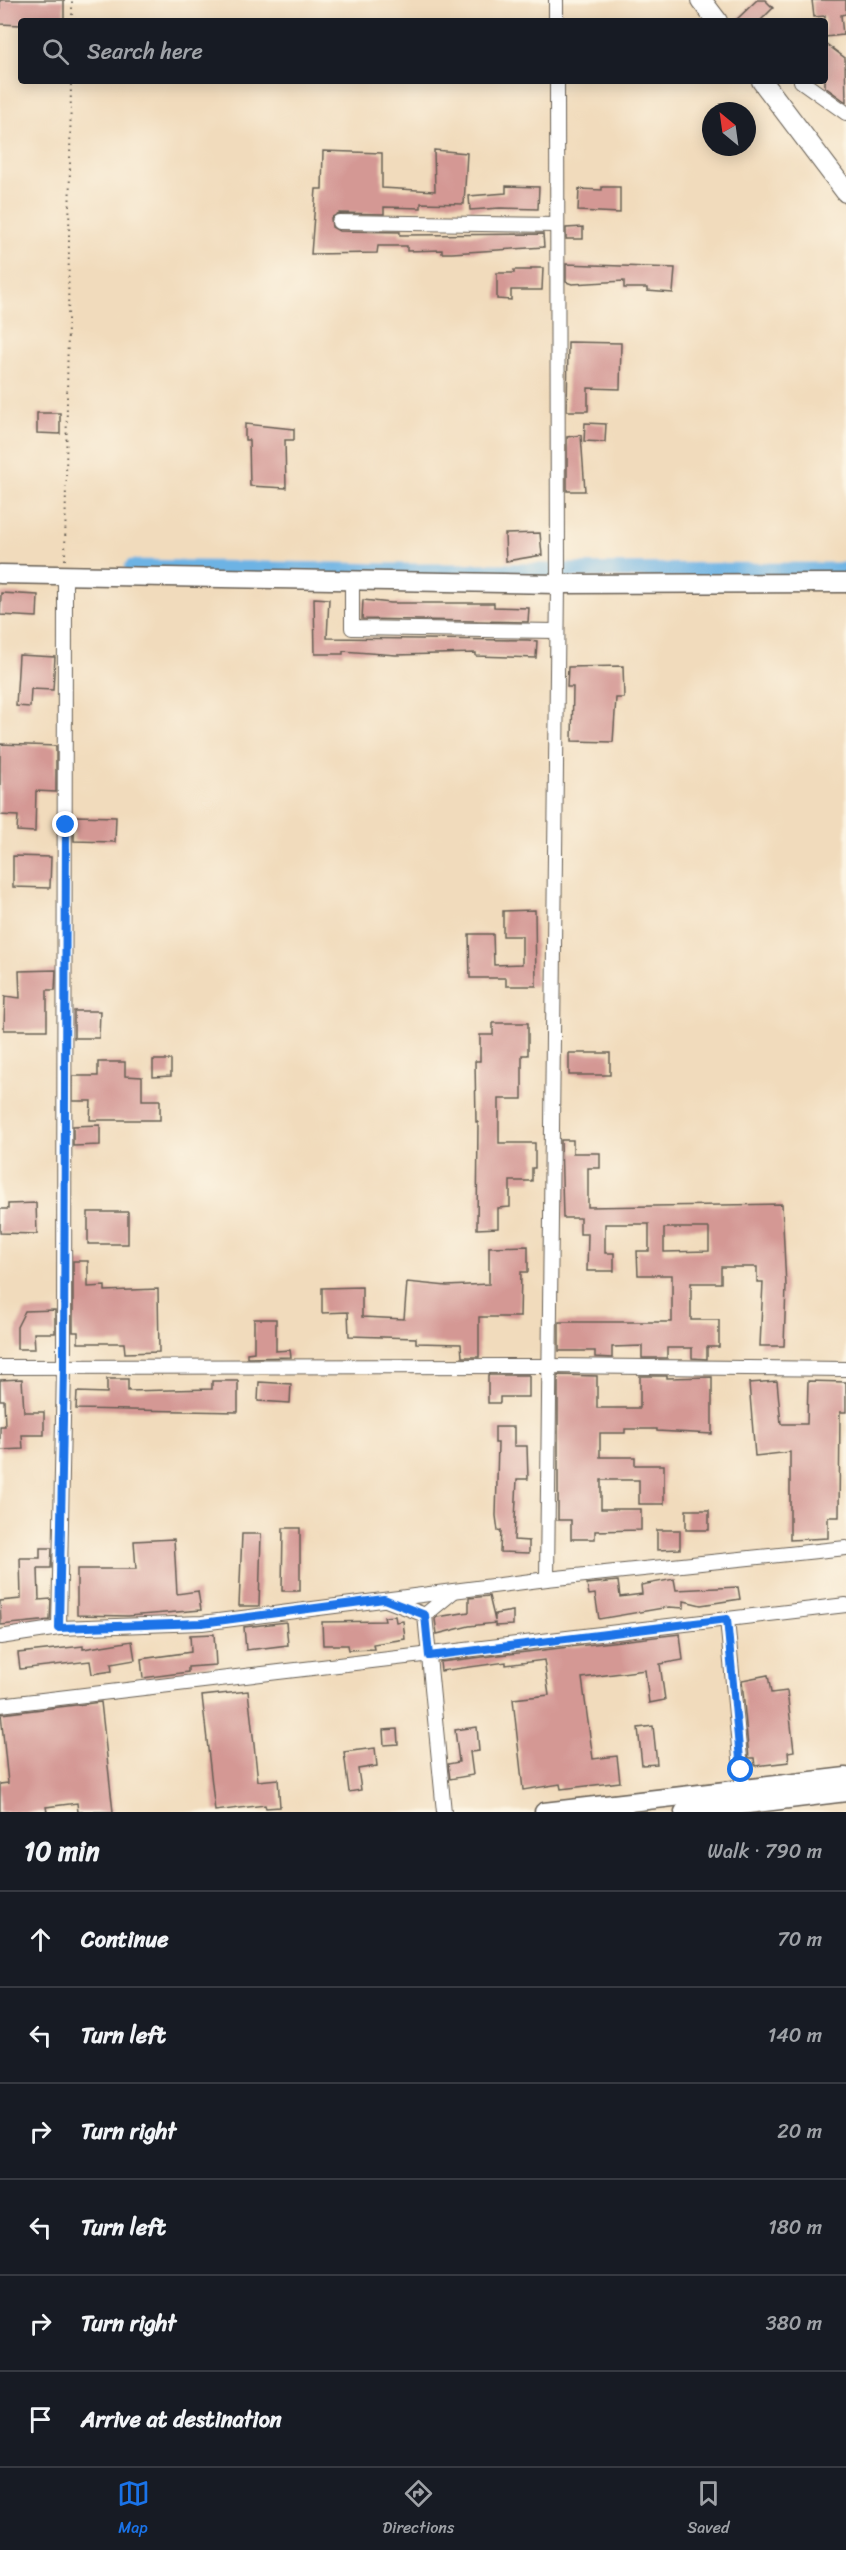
<!DOCTYPE html>
<html lang="en">
<head>
<meta charset="utf-8">
<style>
  :root { --surface:#171b24; --page:#242831; --text:#f1f3f6; --muted:#9ea1a6; --line:#363941; --accent:#1a73e8 }
  body { margin:0; font-family:Sriracha,sans-serif; background:var(--page); color:var(--text) }
  .compass { position:absolute; left:702px; top:102px; width:54px; height:54px; border-radius:50%; background:var(--surface); box-shadow:0 3px 15px #0003; rotate:331deg }
  .stop { position:absolute; width:18px; height:18px; margin:-14px; border:4px solid #1a73e8; border-radius:50%; background:#fff }
  .stop.end { background:#1a73e8; border-color:#fff; box-shadow:0 2px 6px #0008 }
  .list { margin:0; padding:0; list-style:none }
  h2 { display:flex; justify-content:space-between; align-items:center; height:78px; margin:0; padding:0 24px; font-size:26px }
  h2 small { font-size:20px; font-weight:400; color:var(--muted) }
  .list li { display:grid; grid-template-columns:39px 1fr auto; gap:18px; align-items:center; box-sizing:border-box; height:96px; padding:0 24px; border-top:2px solid var(--line) }
  .list b { display:block; font-size:22px; white-space:nowrap }
  .list em { font-size:20px; font-style:normal; color:var(--muted) }
  .icon { flex:none; width:33px; height:33px; fill:none; stroke:currentColor; stroke-width:2; stroke-linecap:round; stroke-linejoin:round }
  .map { position:relative; flex:none; width:846px; height:1812px; overflow:hidden }
  .search { position:absolute; background:var(--surface); box-shadow:0 3px 15px #0003; left:18px; right:18px; top:18px; height:66px; display:flex; align-items:center; gap:15px; box-sizing:border-box; padding:0 21px; border-radius:6px; color:var(--muted); font-size:22px }
  .sheet { height:654px; background:var(--surface) }
  nav { display:flex; justify-content:space-around; align-items:center; box-sizing:border-box; height:84px; border-top:2px solid var(--line); background:var(--surface); font-size:16px; color:var(--muted) }
  nav a { display:grid; justify-items:center; gap:3px }
  nav .on { color:var(--accent) }
  .map>svg:first-child { display:block }
</style>
</head>
<body>
<div class="map">
<svg width="846" height="1812" viewBox="0 0 846 1812">
  <rect width="100%" height="100%" fill="#fcf5e5"/>
  <filter id="ink" filterUnits="userSpaceOnUse"><feTurbulence type="fractalNoise" baseFrequency=".0167" numOctaves="2"/><feDisplacementMap in="SourceGraphic" scale="12" xChannelSelector="R" yChannelSelector="G"/><feConvolveMatrix kernelMatrix="1 2 1 2 8 2 1 2 1" color-interpolation-filters="sRGB"/></filter>
  <filter id="wash" filterUnits="userSpaceOnUse"><feTurbulence type="fractalNoise" baseFrequency=".008" numOctaves="4" result="noise"/><feDisplacementMap in="SourceGraphic" scale="24" xChannelSelector="R" yChannelSelector="G"/><feGaussianBlur stdDeviation="1.35" result="paint"/><feColorMatrix in="noise" values="0 0 0 0 0 0 0 0 0 0 0 0 0 0 0 0 0 1.4 0 .05"/><feComposite in="paint" operator="in"/></filter>
  <g filter="url(#wash)">
    <rect width="100%" height="100%" fill="#f1dbbc"/>
    <g fill="none" stroke-linecap="round" stroke-linejoin="round">
      <path stroke="#6db3e4" stroke-width="15" d="M132 567 401 571 846 570"/>
    </g>
    <g id="blocks">
      <g fill="#d49894" fill-rule="evenodd">
        <path d="M0 0H64V21H21V25L0 24Z"/>
        <path d="M757 0H765L773 8 760 21H735Z"/>
        <path d="M812 0H846V14L841 15 843 35 825 37V16L814 17Z"/>
        <path d="M825 43 845 58 846 102 825 87Z"/>
        <path d="M434 150 467 153 464 204 421 203V208L384 207V214L339 213 331 218 332 227 339 231 400 232V235L543 234 544 247 452 253H442V250L407 251V246H378L377 253 311 254 316 189H322L323 151 382 153V188L435 191Z"/>
        <path d="M506 186 539 187 538 209 500 208 470 210 469 196 506 193Z"/>
        <path d="M602 187H620V213L578 211 579 189 602 190Z"/>
        <path d="M583 227V239H566V228Z"/>
        <path d="M566 264 675 268 673 293 647 291V288H624V281L572 284 566 282Z"/>
        <path d="M531 268H543L542 290H511V300L497 299V273H514V270H531Z"/>
        <path d="M568 342 621 343 620 389 588 388V411H567Z"/>
        <path d="M37 413H60V434L37 433Z"/>
        <path d="M585 423 606 424 605 442 584 441Z"/>
        <path d="M245 424 294 429V440H285L286 488 250 486 249 440H245Z"/>
        <path d="M581 435 585 491H567V437Z"/>
        <path d="M540 533 542 555 506 561 505 534Z"/>
        <path d="M1 593 38 595 37 617 0 615Z"/>
        <path d="M314 598 329 599 327 638 528 640 537 641 536 658 476 656V653L396 655 343 651V654H315Z"/>
        <path d="M363 600 391 603H494V607L529 608 528 622 362 619Z"/>
        <path d="M19 655 55 657 53 690 31 689 30 707 16 706Z"/>
        <path d="M623 666 624 698H616L613 742 572 741 573 687H567L568 667Z"/>
        <path d="M0 744 56 746V792L36 791 35 832 17 831 18 816 0 815Z"/>
        <path d="M74 816 116 817 115 842 74 841Z"/>
        <path d="M13 856 51 857 50 888 13 887Z"/>
        <path d="M535 910 536 986H506V978H470L469 934H493L494 965 522 964V936H503V911Z"/>
        <path d="M56 970 55 990H47V1030H4L5 996 20 998 19 971Z"/>
        <path d="M74 1011H100L99 1038H74Z"/>
        <path d="M493 1023H528V1055H522V1099H499V1143H535V1168H532V1181H510V1207L498 1208V1228L477 1229 478 1122H476L475 1061H480V1035H493Z"/>
        <rect x="569" y="1053" width="41" height="22"/>
        <path d="M153 1060H171V1076L153 1077Z"/>
        <path d="M98 1062H125V1076L142 1077V1100H160V1120H90L91 1101H73V1076H98Z"/>
        <path d="M100 1125V1145L73 1146V1126Z"/>
        <path d="M561 1140H573V1153H600V1168H588V1207L782 1204 786 1286 784 1346H760L763 1282H757V1267H721V1283H691V1320H719V1347H707V1359L692 1358V1348H667V1358H642V1346L612 1347V1358L595 1357V1351H559V1322H672V1275H638L637 1251H649V1224H605V1253H614V1271H587L588 1234H580V1218H563ZM664 1228H709V1251L664 1252Z"/>
        <path d="M36 1203 37 1234 0 1233V1209H8V1204Z"/>
        <rect x="88" y="1212" width="40" height="32"/>
        <path d="M528 1246V1272H521L520 1317H479V1357H462L461 1344 416 1343V1338L349 1336 348 1312 322 1313V1288L362 1287V1317L404 1319 407 1282 447 1286 489 1284V1247Z"/>
        <path d="M73 1261H88V1287L105 1286V1291L158 1289 159 1352 125 1353 124 1343H78V1332H73Z"/>
        <path d="M55 1310V1333H34L35 1349H17V1327L25 1311Z"/>
        <path d="M254 1319H276V1351L290 1350 291 1357 247 1358V1353L254 1352Z"/>
        <path d="M488 1375H529V1397H500V1403H488Z"/>
        <path d="M558 1375 597 1376V1408H640V1376H667V1378L712 1377V1434L657 1431V1429H625V1433H600V1457H635V1465H664V1504H639V1480H601V1509H641V1530L595 1531V1539H571V1520H558Z"/>
        <path d="M22 1379 24 1412H44V1435H22L23 1449 0 1450V1426H5L4 1400H0V1380Z"/>
        <path d="M107 1379H128V1391L212 1389V1381H238V1412L76 1409 77 1392 107 1393Z"/>
        <path d="M777 1381 781 1424H807L808 1381 846 1382V1412H840L839 1517H828V1538L790 1540V1452L755 1456 749 1383Z"/>
        <path d="M259 1382 291 1384 290 1403 258 1401Z"/>
        <path d="M495 1427H514V1446H527L528 1479H517L514 1540 529 1541V1553L500 1552 501 1530 498 1531 496 1516 498 1443H495Z"/>
        <rect x="686" y="1510" width="23" height="20"/>
        <path d="M283 1528H300V1591H282Z"/>
        <path d="M657 1530H680V1549L657 1550Z"/>
        <path d="M242 1534H261L259 1606H239Z"/>
        <path d="M174 1539 177 1594 198 1591 201 1610 128 1616 77 1615V1569H136L134 1541Z"/>
        <path d="M40 1548H52L51 1568H38L39 1600 51 1599 50 1620 1 1625 0 1601 21 1599 20 1558H40Z"/>
        <path d="M674 1579 676 1590 738 1587 740 1599 701 1605 684 1601V1608L669 1607 599 1619 595 1594 589 1595 587 1584 618 1581 620 1597 642 1594 641 1585Z"/>
        <path d="M489 1596 495 1621V1614L513 1611V1625L495 1626V1623L469 1626 437 1634 435 1619 437 1617 469 1612V1598Z"/>
        <path d="M395 1616 396 1622 403 1621 405 1639 373 1644 374 1649 349 1650 348 1645H323L322 1622 385 1621 384 1617Z"/>
        <path d="M286 1622 288 1645 246 1650 244 1627Z"/>
        <path d="M214 1634 216 1665 188 1667V1672L143 1678 141 1659 191 1652 190 1635Z"/>
        <path d="M680 1634 683 1660 660 1664 665 1700 649 1703 645 1670 582 1678 593 1759 617 1756 620 1782 561 1789 560 1784 523 1790 513 1699 549 1695 544 1660 506 1665V1662L441 1671 440 1662Z"/>
        <path d="M132 1641 135 1660 111 1664 112 1671 92 1674 90 1661 20 1669 18 1653 83 1646V1649Z"/>
        <path d="M768 1675 771 1693 787 1691 794 1751 788 1752 789 1762 755 1766 754 1758H749L742 1680Z"/>
        <path d="M248 1691 258 1781 278 1779 280 1807 266 1808 265 1805 215 1811 202 1696Z"/>
        <path d="M101 1702 113 1812H78L77 1803 46 1807 47 1812H0V1784L8 1783 1 1714Z"/>
        <path d="M653 1726 657 1764 642 1765 638 1728Z"/>
        <path d="M477 1727 479 1751 470 1752 473 1775 450 1779 448 1764 459 1762 455 1730Z"/>
        <path d="M397 1729 398 1744 384 1745 383 1730Z"/>
        <path d="M375 1748 377 1766 358 1769 361 1790 349 1792 344 1752Z"/>
      </g>
    </g>
  </g>
  <g filter="url(#ink)">
    <use href="#blocks" fill-opacity="0" stroke="#675f54" stroke-width="1.5"/>
    <g fill="none" stroke-linecap="round" stroke-linejoin="round">
      <g stroke="#675f54" stroke-width="16">
        <g id="minor">
          <path d="M556 0V21"/>
          <path d="M801 81 846 113"/>
          <path d="M339 222 557 225"/>
          <path d="M352 580V628L557 631"/>
          <path d="M0 1367 548 1366 846 1369"/>
          <path d="M547 1579 558 584 557 81"/>
          <path d="M386 1600 425 1615 454 1591"/>
          <path d="M425 1615 444 1812"/>
          <path d="M727 1619 743 1790"/>
          <path d="M59 1628 64 1367 65 575"/>
          <path d="M0 1637 59 1628 202 1623 547 1579 846 1548"/>
          <path d="M0 1705 846 1605"/>
        </g>
      </g>
      <g stroke="#675f54" stroke-width="21">
        <g id="tertiary">
          <path d="M0 574 558 584 846 583"/>
          <path d="M544 1812 846 1777"/>
          <path d="M684 1812 846 1792"/>
        </g>
      </g>
      <g stroke="#675f54" stroke-width="22">
        <g id="secondary">
          <path d="M701 0 717 21"/>
          <path d="M762 81 846 192"/>
        </g>
      </g>
      <g stroke="#675f54" stroke-width="2" stroke-dasharray="1.5 4.5" stroke-linecap="butt">
        <path d="M72 21V0"/>
        <path d="M65 560 71 81"/>
      </g>
      <use href="#minor" stroke="#fff" stroke-width="14"/>
      <use href="#tertiary" stroke="#fff" stroke-width="18"/>
      <use href="#secondary" stroke="#fff" stroke-width="20"/>
    </g>
  </g>
  <g fill="none" stroke-linecap="round" stroke-linejoin="round" filter="url(#ink)">
    <path stroke="#1a73e8" stroke-width="8" d="M66 825 64 1367 59 1628 202 1623 384 1599 425 1615 429 1656 727 1619 741 1770"/>
  </g>
</svg>
<svg class="compass" viewBox="-18 -18 36 36"><path d="M0-13l5 13h-10z" fill="#e53935"/><path d="M0 13l5-13h-10z" fill="#9ea1a6"/></svg>
<div class="stop" style="left:741px;top:1770px"></div>
<div class="stop end" style="left:66px;top:825px"></div>
<div class="search"><svg class="icon" aria-label="search" viewBox="0 0 24 24"><circle cx="10" cy="10" r="6"/><path d="M15 15l6 6"/></svg>Search here</div>
</div>
<section class="sheet">
<h2>10 min<small>Walk · 790 m</small></h2>
<ul class="list">
<li><svg class="icon" aria-label="ahead" viewBox="0 0 24 24"><path d="M12 20V5M6 11l6-6 6 6"/></svg><div><b>Continue</b></div><em>70 m</em></li>
<li><svg class="icon" aria-label="left" viewBox="0 0 24 24"><path d="M17 20v-9H6M10 6l-5 5 5 5"/></svg><div><b>Turn left</b></div><em>140 m</em></li>
<li><svg class="icon" aria-label="right" viewBox="0 0 24 24"><path d="M7 20v-9h11M14 6l5 5-5 5"/></svg><div><b>Turn right</b></div><em>20 m</em></li>
<li><svg class="icon" aria-label="left" viewBox="0 0 24 24"><path d="M17 20v-9H6M10 6l-5 5 5 5"/></svg><div><b>Turn left</b></div><em>180 m</em></li>
<li><svg class="icon" aria-label="right" viewBox="0 0 24 24"><path d="M7 20v-9h11M14 6l5 5-5 5"/></svg><div><b>Turn right</b></div><em>380 m</em></li>
<li><svg class="icon" aria-label="arrive" viewBox="0 0 24 24"><path d="M6 21V4h12l-3 4 3 4H6"/></svg><div><b>Arrive at destination</b></div></li>
</ul>
</section>
<nav>
<a class="on"><svg class="icon" aria-label="map" viewBox="0 0 24 24"><path d="M3 6l6-2 6 2 6-2v14l-6 2-6-2-6 2zM9 4v14M15 6v14"/></svg>Map</a>
<a><svg class="icon" aria-label="directions" viewBox="0 0 24 24"><path d="M12 3l9 9-9 9-9-9zM9 14v-3h6M13 9l2 2-2 2"/></svg>Directions</a>
<a><svg class="icon" aria-label="saved" viewBox="0 0 24 24"><path d="M7 4h10v16l-5-4-5 4z"/></svg>Saved</a>
</nav>
</body>
</html>
